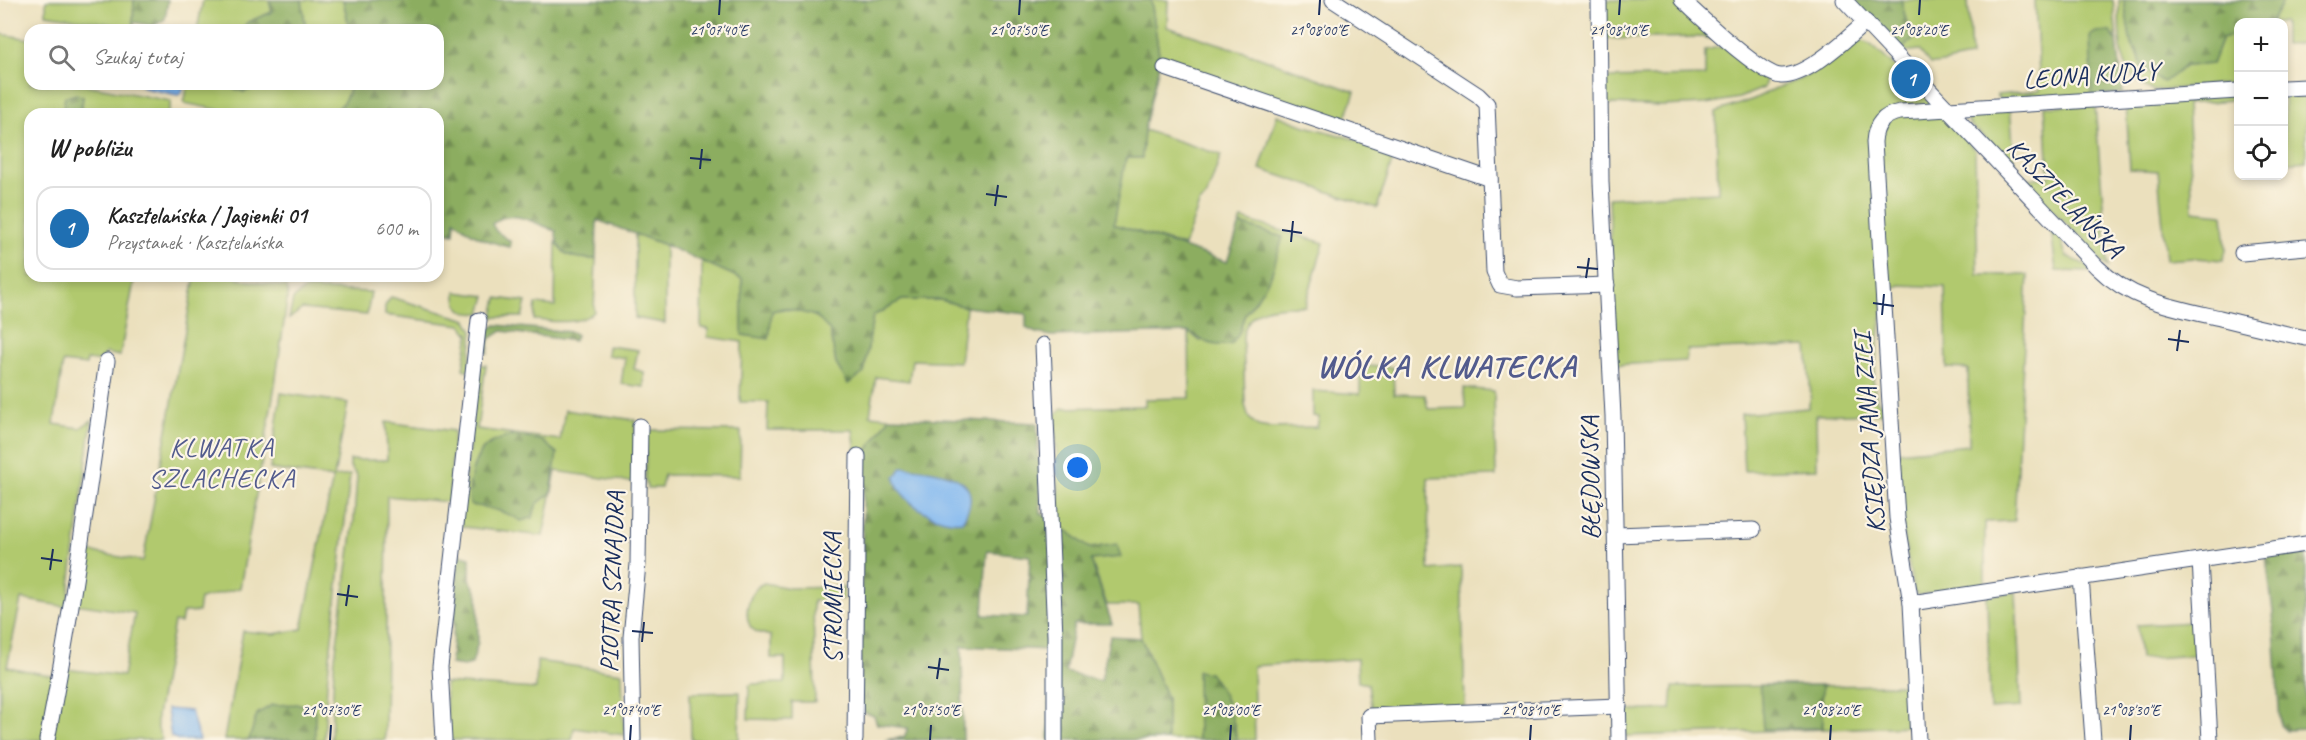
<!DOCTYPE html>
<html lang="pl">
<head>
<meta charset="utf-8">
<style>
  :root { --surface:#fff; --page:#f2f2f2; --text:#222; --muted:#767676; --line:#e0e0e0; --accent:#1f6fb2 }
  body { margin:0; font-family:Caveat,sans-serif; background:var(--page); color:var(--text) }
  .controls { position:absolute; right:18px; top:18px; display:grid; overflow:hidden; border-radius:12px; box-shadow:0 3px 9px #0003 }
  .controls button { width:54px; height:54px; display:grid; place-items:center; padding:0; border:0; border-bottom:2px solid var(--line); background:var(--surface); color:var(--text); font:30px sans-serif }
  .you { position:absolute; left:1078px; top:468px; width:21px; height:21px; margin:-15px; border:4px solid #fff; border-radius:50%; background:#1a73e8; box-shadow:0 0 0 9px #1a73e833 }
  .badge { display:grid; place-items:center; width:39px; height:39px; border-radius:50%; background:var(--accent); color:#fff; font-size:20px; font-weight:700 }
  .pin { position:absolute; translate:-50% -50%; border:3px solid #fff; box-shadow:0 2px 6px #0006 }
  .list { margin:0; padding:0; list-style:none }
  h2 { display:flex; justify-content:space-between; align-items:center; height:78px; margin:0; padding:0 24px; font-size:26px }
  h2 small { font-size:20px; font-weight:400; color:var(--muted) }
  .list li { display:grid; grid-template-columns:39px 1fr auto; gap:18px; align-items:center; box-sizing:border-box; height:84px; margin:0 12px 12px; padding:0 12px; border:2px solid var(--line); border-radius:18px }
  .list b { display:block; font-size:22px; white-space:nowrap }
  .list p { margin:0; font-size:20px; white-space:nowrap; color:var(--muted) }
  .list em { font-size:20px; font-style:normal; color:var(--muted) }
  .icon { flex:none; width:33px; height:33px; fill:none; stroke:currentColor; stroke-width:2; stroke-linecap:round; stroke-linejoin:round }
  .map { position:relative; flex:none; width:2306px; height:740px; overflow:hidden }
  .search { position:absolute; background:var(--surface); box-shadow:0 3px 9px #0003; left:24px; top:24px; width:420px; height:66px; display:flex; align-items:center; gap:15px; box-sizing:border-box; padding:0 21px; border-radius:18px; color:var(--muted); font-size:22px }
  .panel { position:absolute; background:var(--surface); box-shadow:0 3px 9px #0003; left:24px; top:108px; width:420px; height:174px; border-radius:18px }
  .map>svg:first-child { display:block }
</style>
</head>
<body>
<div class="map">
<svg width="2306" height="740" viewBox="0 0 2306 740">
  <defs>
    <pattern id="forest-firs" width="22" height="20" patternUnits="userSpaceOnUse" patternTransform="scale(1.5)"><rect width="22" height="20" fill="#8cad61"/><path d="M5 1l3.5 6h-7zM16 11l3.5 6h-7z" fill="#728d53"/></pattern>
  </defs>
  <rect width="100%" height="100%" fill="#fcf5e5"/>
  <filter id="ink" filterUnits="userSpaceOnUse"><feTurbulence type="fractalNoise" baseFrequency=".0167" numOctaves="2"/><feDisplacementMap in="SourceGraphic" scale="12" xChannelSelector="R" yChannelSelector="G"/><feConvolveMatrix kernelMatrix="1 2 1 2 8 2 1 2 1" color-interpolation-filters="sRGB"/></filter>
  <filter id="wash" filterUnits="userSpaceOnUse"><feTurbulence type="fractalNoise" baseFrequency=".008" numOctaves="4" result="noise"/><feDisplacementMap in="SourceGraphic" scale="24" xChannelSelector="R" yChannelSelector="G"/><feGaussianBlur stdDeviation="1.35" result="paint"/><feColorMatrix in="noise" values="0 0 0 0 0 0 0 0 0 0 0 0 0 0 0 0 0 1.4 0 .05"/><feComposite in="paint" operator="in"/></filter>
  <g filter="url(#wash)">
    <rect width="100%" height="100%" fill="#ebe0bd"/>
    <g fill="#b1c96e" stroke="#667c66" stroke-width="1.5">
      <path d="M46 0H134L133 22 136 28 46 14Z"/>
      <path d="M203 0H269L272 12 248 22 241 30H197Z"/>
      <path d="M302 0H343L350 30H306Z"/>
      <path d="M1151 0H1168L1167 27 1257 56 1355 92 1345 120 1160 61Z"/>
      <path d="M1605 0H1674L1717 38 1705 39 1704 37 1603 39Z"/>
      <path d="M1901 0H1968L1971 57C1957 58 1944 65 1930 64L1919 50 1897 53 1914 39 1906 20Z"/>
      <path d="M2035 0H2113L2117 41 2110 31 2092 96 2000 99 1997 97V95L2040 91Z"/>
      <path d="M2119 0H2124L2131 44 2139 56 2142 69 2177 73 2185 66 2212 64 2222 38 2238 34V82L2154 91C2115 76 2120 36 2119 0Z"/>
      <path d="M2284 0H2306V43L2284 44V22H2271Z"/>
      <path d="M0 34 30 39V84H81L171 101 168 114H81L83 97H65L62 114H30V276H135L120 356 105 353 102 362 87 360 86 365 63 362 54 424 80 428 92 420 67 607 21 599 7 667 54 676 43 740H0Z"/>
      <path d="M1856 39 1870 44 1913 83 1975 150 1978 275H2028L2014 521 1985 522V585L1918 595 1913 590 1902 525 1898 452 1969 445 1968 369 1947 368 1945 287 1900 285 1885 292 1873 382 1877 401 1882 404V413L1816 415 1817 469 1744 471 1741 414 1808 408 1811 397 1807 346 1687 350 1686 361 1615 365 1609 198 1718 192 1716 112 1754 99 1774 89 1798 80 1814 72Z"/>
      <path d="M1724 46 1766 77 1764 88 1739 98 1706 104 1661 106 1612 104 1604 106 1605 78 1705 76V50Z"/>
      <path d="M188 84H223L244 92 263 84H349C350 96 340 109 330 114H225V111L184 103Z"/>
      <path d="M2306 90V161L2284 163V92Z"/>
      <path d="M2232 94 2230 100 2187 104 2193 211 2223 214 2226 250 2223 260 2194 258 2166 260 2158 171 2130 169 2126 103Z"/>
      <path d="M2095 105 2108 267 2095 255 2084 238 2075 233 1987 142C1982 131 1969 129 1966 117L1973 111 2010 108 2015 168 2024 179 2049 177 2045 106Z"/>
      <path d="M1277 115 1305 126 1396 150 1377 208 1260 169Z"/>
      <path d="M1144 130 1221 155 1207 195 1199 204 1184 246 1113 224 1126 158H1142Z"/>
      <path d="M1242 219 1324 243 1305 306C1278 306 1249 304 1243 336L1245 405 1249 418 1258 426 1269 428 1317 427 1319 417 1313 416V391L1360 394V366L1393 367 1394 394 1425 395 1428 409 1465 408 1464 388 1494 391 1496 476 1428 478 1429 570 1461 567 1465 706 1372 713 1368 684 1358 682 1357 659 1253 666 1255 740H1236L1235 725 1198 671V740H1167V698L1141 638 1138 605H1107L1091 560 1089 548 1060 525 1055 415 1062 408 1145 406V399L1190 398 1189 332 1200 341 1239 333 1245 314 1256 300 1283 237 1240 224Z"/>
      <path d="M2051 229 2060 236 2066 256 2086 265 2091 272 2056 271Z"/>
      <path d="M635 234 665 245V323L635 318Z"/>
      <path d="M556 242C567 257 578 259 596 259L594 312C578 326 554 321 534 320L536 304 555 306Z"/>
      <path d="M702 261 742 279 769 339 771 311C790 307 821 312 830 331 834 340 834 355 836 364L864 373 873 316 902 300H941L966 307 960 362 912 360 909 381 876 377 870 415 890 417 864 455 856 453 853 430H767L768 402H740L742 342 707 337 709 329 701 328Z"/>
      <path d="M195 276H235L238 279 287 287 288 294 275 385 240 588 200 599 198 612H183L181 623 174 622 157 716V726L162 740H51L65 669 123 676 135 613 75 604 86 551 143 561Z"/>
      <path d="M305 289 371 292 367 315 302 309 289 319 293 299Z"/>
      <path d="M456 292 486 296 481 313C463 315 455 310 456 292Z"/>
      <path d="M391 297 467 320 473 331 469 371 463 369 469 334 461 325 385 315V306Z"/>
      <path d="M497 298 526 302 522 317H493Z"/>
      <path d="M608 346 638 350 634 369 644 372V387L621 384 625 358 607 355Z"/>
      <path d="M479 365H486L477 429 560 440 565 410 635 420 636 483 556 471 543 536 464 527 460 523Z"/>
      <path d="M281 393 348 403 334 477 350 475 327 684 324 740H224L243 631 274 634 302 629 333 478 270 469Z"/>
      <path d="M386 422 454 431 449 502 387 496 385 740H331L334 665 354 519 357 476 350 467V460H387Z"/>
      <path d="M647 430 741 431 740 476 664 475 661 488H647L645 478Z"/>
      <path d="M764 583 790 588 843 587V599L813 601 815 702H792V720L748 719 749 686 752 684 785 683V658H771V636C764 634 754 633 750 626 743 613 750 588 764 583Z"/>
      <path d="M2016 592 2021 707 1990 709 1987 596Z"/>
      <path d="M2193 622 2194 655 2140 659 2137 625Z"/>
      <path d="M537 661 622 673 624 735 574 728 572 740H448L445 683 536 689Z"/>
      <path d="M1912 685 1914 726 1625 736V711L1671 709 1673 687Z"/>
      <path d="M740 692 739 740H691L690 693Z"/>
    </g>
    <g fill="url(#forest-firs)" stroke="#546e60" stroke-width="1.5" fill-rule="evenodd">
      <path d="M134 0H168L165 19 154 26 133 22Z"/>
      <path d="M269 0H302L306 30H241L248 22 272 12Z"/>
      <path d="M343 0H1151L1160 61 1144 130 1142 158H1126L1114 224 1227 262 1240 224 1283 237 1271 276 1256 300 1245 314 1239 333 1232 344C1215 348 1203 342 1189 332L1051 336 1036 333 1026 328V314L966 307 941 300H902L873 316 864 373 848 384 836 364 830 331 816 316 784 308 772 311 769 339 742 335V279L665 245 597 220 596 259C575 259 556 257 556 231 535 223 511 207 492 224L496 231 510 241V247C488 242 471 236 455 220L454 234 438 231V114H330C340 109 350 96 349 84H438V30H350Z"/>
      <path d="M1851 0H1901L1906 20 1914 39 1897 53Z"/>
      <path d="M2124 0H2284L2271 22H2238V34L2222 38 2212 64 2185 66 2164 82 2142 69 2139 56 2131 44Z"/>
      <path d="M2110 31 2117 41 2123 93 2092 96 2090 36 2096 32Z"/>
      <path d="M223 84H263L244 92Z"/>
      <path d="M76 94 83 97 80 114H62L65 97Z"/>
      <path d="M496 325 572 332 576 335 574 341 502 331 490 339 488 353 483 351C483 339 484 331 496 325Z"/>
      <path d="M890 417 1037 423 1041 513 1060 525 1089 548 1117 544 1121 557 1091 560 1112 624H1074L1065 672 1101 681 1110 636 1141 638 1167 698V740H1049L1048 650 962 646 963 740H885L904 737 908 728 877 724 874 716 865 713 859 705 864 455ZM987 551 1030 556 1027 617 983 615Z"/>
      <path d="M511 436 541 440 557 453 551 493 537 504 532 518 521 521C505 511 490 507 470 505 467 487 472 455 489 444 495 440 504 438 511 436Z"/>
      <path d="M2306 553V729L2286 730 2280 724 2273 612 2266 557Z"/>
      <path d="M459 554 470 557V580L478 595V642L472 664 464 666 451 664Z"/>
      <path d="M1197 671 1209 673C1225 691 1234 716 1236 740H1198Z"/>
      <path d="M1760 685H1822L1823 728 1763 729Z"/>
      <path d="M300 704 315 710V740H249L257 714 272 705Z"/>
    </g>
    <g fill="#80b7f0" stroke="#4e73a7" stroke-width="1.5">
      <path d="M139 84H184L182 92 178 95 144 88Z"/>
      <path d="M902 467C933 470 992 475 962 521 938 525 900 502 895 478Z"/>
      <path d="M167 709 191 711 199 740H180L171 737Z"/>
    </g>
  </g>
  <g filter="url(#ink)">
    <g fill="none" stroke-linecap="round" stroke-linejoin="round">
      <g stroke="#3a4a6c" stroke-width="17">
        <g id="minor">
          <path d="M1333 0 1478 95 1487 104 1494 272 1500 285 1517 288 1607 285"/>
          <path d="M1599 0 1601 182 1613 416 1619 740"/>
          <path d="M1682 0C1700 16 1760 75 1781 76 1807 77 1846 39 1866 22"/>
          <path d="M1844 0 2097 267C2131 301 2175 308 2220 318 2248 325 2277 332 2306 338"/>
          <path d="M1165 68 1490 179"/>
          <path d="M2284 88 2306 87"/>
          <path d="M2242 253 2306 247"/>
          <path d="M1043 345 1055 636V740"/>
          <path d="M1616 535 1753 530"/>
          <path d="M2200 560 2210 740"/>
          <path d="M2081 577 2093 740"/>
          <path d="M1911 603 2306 544"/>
          <path d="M47 740C72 614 89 487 107 361"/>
          <path d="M444 740 440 667 479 320"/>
          <path d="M633 740 631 637 638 564 640 426"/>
          <path d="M855 740 858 456"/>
          <path d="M1370 740 1369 716 1619 706"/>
          <path d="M1918 740 1911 603 1897 518 1874 142C1875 125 1883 115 1900 112L2238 91"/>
        </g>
      </g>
      <use href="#minor" stroke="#fff" stroke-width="15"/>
    </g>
  </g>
  <path fill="none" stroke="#1b2f5e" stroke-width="2" d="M719 15 720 0M1019 15 1020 0M1319 15 1320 0M1619 15 1620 0M1919 15 1920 0M690 158 711 160M700 169 702 149M986 194 1007 197M995 206 998 185M1282 230 1302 233M1291 242 1293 221M1577 267 1598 269M1586 278 1589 258M1873 303 1894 306M1882 315 1884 294M2168 339 2189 342M2177 351 2180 330M41 558 62 561M50 570 53 549M337 594 358 597M346 606 349 585M632 631 653 633M642 642 644 622M928 667 949 670M937 679 940 658M330 740 331 725M630 740 631 725M930 740 931 725M1230 740 1231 725M1530 740 1531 725M1830 740 1831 725M2130 740 2131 725"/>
  <g text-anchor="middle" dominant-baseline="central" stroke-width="4.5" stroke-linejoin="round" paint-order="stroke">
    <g font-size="26" fill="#1b2f5e" stroke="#fcf5e5">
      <text transform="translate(2091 75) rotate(-4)">LEONA KUDŁY</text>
      <text transform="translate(2065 198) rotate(46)">KASZTELAŃSKA</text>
      <text transform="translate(1869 433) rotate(-94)">KSIĘDZA JANA ZIEI</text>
      <text transform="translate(1590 478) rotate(-91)">BŁĘDOWSKA</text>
      <text transform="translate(612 582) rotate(-88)">PIOTRA SZNAJDRA</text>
      <text transform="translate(832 598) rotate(-90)">STROMIECKA</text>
    </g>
    <g font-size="27" letter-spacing="1.5" fill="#525b8d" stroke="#fcf5e5">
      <text x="222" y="447">KLWATKA<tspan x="222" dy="31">SZLACHECKA</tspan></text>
    </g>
    <g font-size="32" font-weight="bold" letter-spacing="1.5" fill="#525b8d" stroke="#fcf5e5">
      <text x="1447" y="366">WÓLKA KLWATECKA</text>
    </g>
  </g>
  <g font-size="15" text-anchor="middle" fill="#1b2f5e" stroke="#fcf5e5" stroke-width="4.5" stroke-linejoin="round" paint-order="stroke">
    <text x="719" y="35">21°07'40"E</text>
    <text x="1019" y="35">21°07'50"E</text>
    <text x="1319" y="35">21°08'00"E</text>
    <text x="1619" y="35">21°08'10"E</text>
    <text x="1919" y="35">21°08'20"E</text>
    <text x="331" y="715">21°07'30"E</text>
    <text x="631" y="715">21°07'40"E</text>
    <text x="931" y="715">21°07'50"E</text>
    <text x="1231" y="715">21°08'00"E</text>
    <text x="1531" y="715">21°08'10"E</text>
    <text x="1831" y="715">21°08'20"E</text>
    <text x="2131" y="715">21°08'30"E</text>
  </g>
</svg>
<div class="controls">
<button>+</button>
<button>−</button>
<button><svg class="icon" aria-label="locate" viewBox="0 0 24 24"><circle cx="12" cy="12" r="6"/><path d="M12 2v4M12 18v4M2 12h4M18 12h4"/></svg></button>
</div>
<div class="you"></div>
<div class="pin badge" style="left:1911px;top:79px">1</div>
<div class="search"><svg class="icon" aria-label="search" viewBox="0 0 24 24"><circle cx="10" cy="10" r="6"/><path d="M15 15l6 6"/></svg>Szukaj tutaj</div>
<section class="panel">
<h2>W pobliżu<small></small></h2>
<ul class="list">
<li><span class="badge">1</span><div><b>Kasztelańska / Jagienki 01</b><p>Przystanek · Kasztelańska</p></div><em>600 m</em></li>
</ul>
</section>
</div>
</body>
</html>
